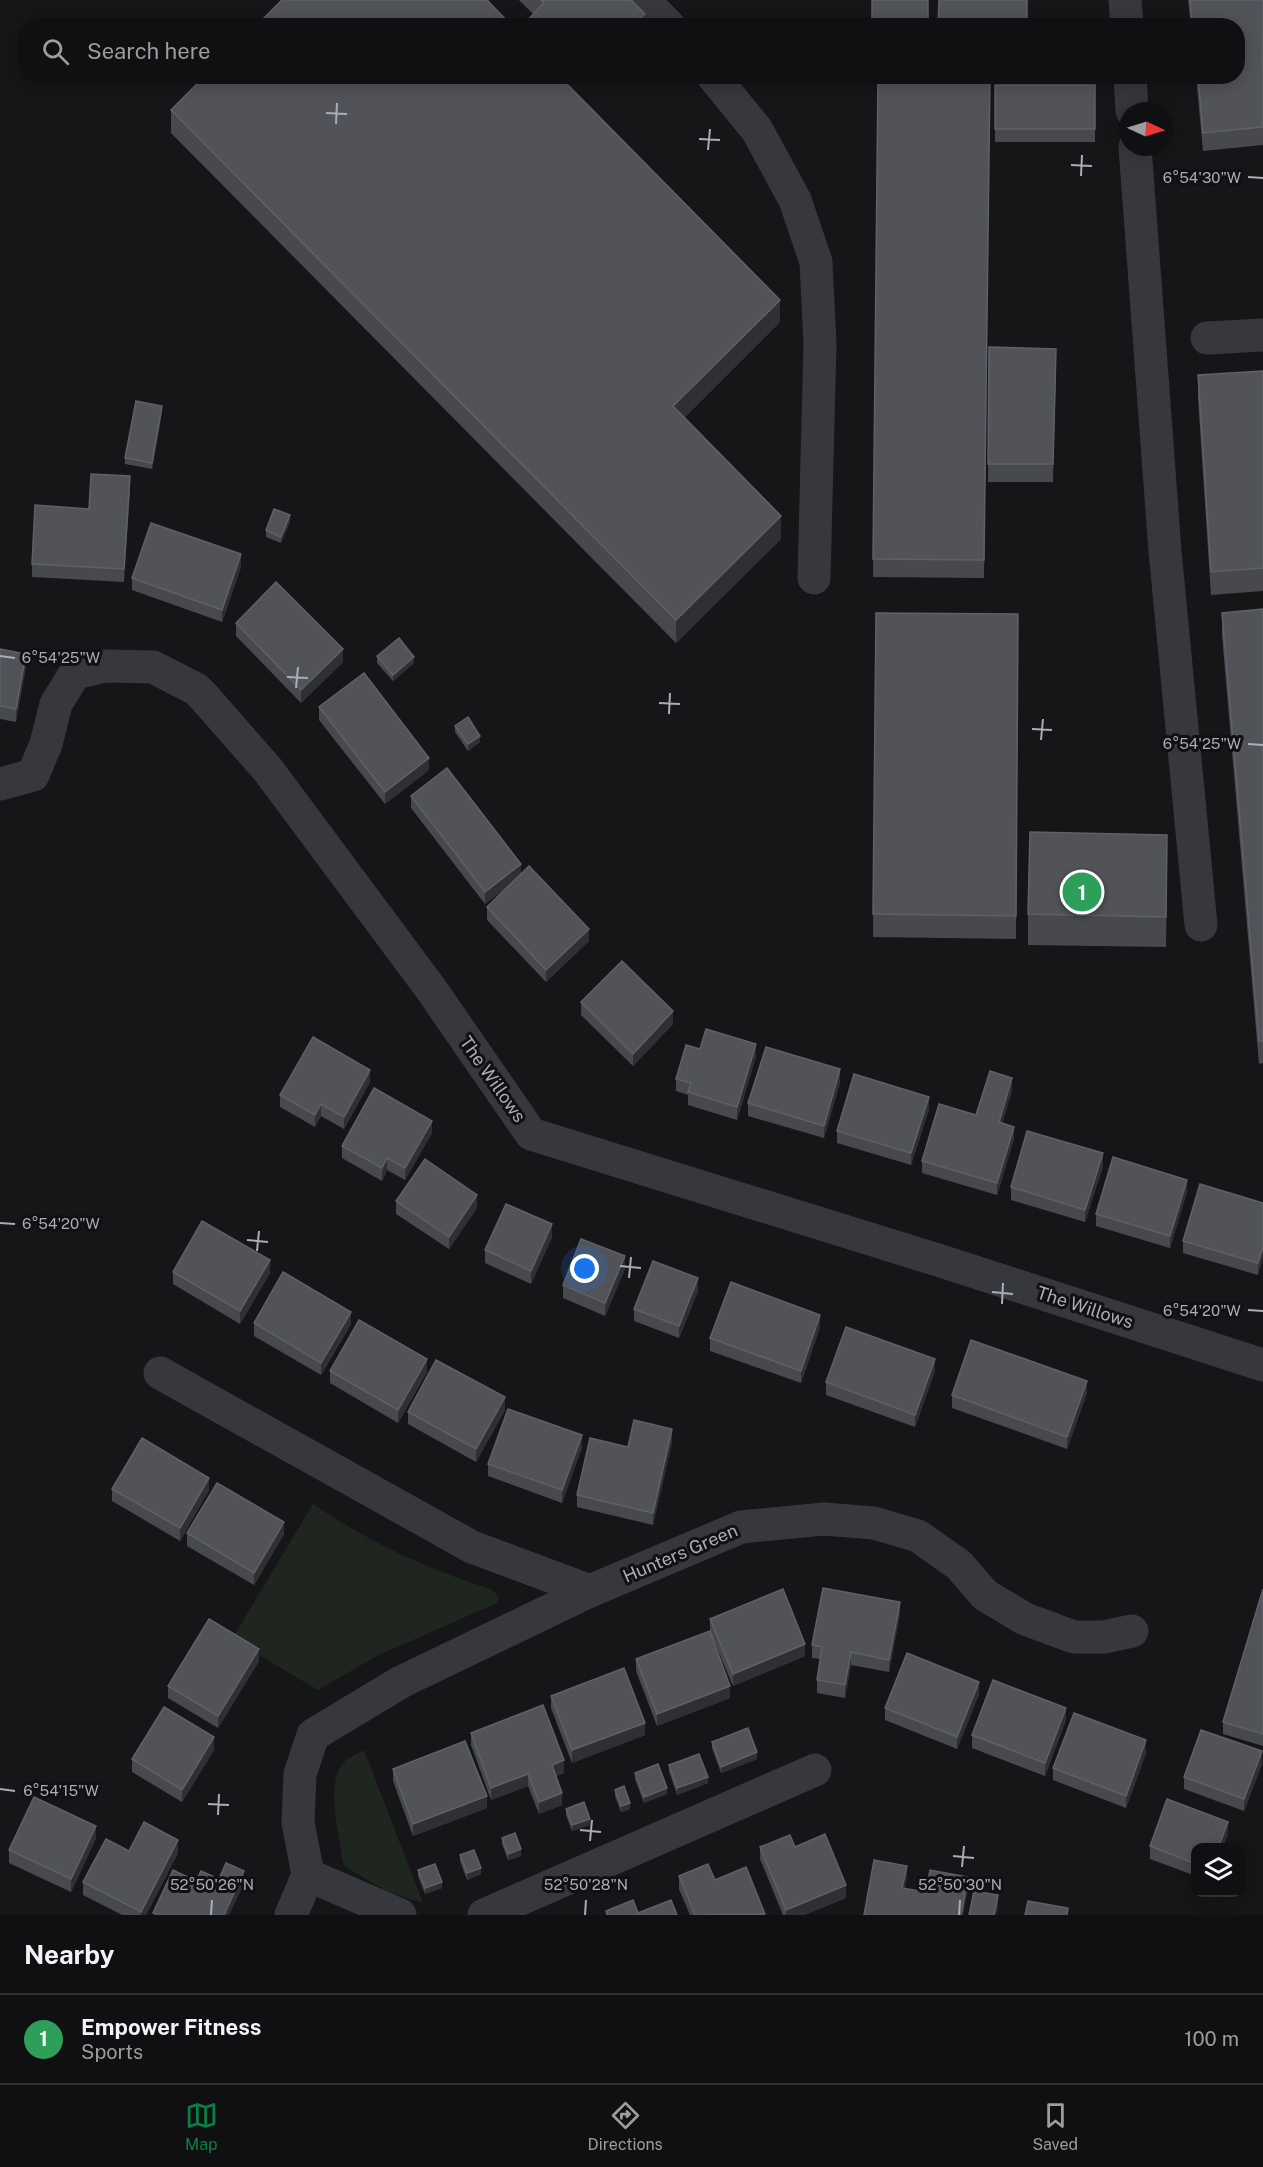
<!DOCTYPE html>
<html lang="en">
<head>
<meta charset="utf-8">
<style>
  :root { --surface:#101012; --page:#19191b; --text:#f1f3f6; --muted:#9c9d9f; --line:#303032; --accent:#0b8043 }
  body { margin:0; font-family:"Public Sans",sans-serif; background:var(--page); color:var(--text) }
  .controls { position:absolute; right:18px; bottom:18px; display:grid; overflow:hidden; border-radius:12px; box-shadow:0 3px 15px #0003 }
  .controls button { width:54px; height:54px; display:grid; place-items:center; padding:0; border:0; border-bottom:2px solid var(--line); background:var(--surface); color:var(--text); font:30px sans-serif }
  .compass { position:absolute; left:1119px; top:102px; width:54px; height:54px; border-radius:50%; background:var(--surface); box-shadow:0 3px 15px #0003; rotate:94deg }
  .you { position:absolute; left:585px; top:1269px; width:21px; height:21px; margin:-15px; border:4px solid #fff; border-radius:50%; background:#1a73e8; box-shadow:0 0 0 9px #1a73e833 }
  .badge { display:grid; place-items:center; width:39px; height:39px; border-radius:50%; background:var(--accent); color:#fff; font-size:20px; font-weight:700 }
  .pin { position:absolute; translate:-50% -50%; border:3px solid #fff; box-shadow:0 2px 6px #0006 }
  .list { margin:0; padding:0; list-style:none }
  h2 { display:flex; justify-content:space-between; align-items:center; height:78px; margin:0; padding:0 24px; font-size:26px }
  h2 small { font-size:20px; font-weight:400; color:var(--muted) }
  .list li { display:grid; grid-template-columns:39px 1fr auto; gap:18px; align-items:center; box-sizing:border-box; height:90px; padding:0 24px; border-top:2px solid var(--line) }
  .list b { display:block; font-size:22px; white-space:nowrap }
  .list p { margin:0; font-size:20px; white-space:nowrap; color:var(--muted) }
  .list em { font-size:20px; font-style:normal; color:var(--muted) }
  .icon { flex:none; width:33px; height:33px; fill:none; stroke:currentColor; stroke-width:2; stroke-linecap:round; stroke-linejoin:round }
  .map { position:relative; flex:none; width:1263px; height:1915px; overflow:hidden }
  .search { position:absolute; background:var(--surface); box-shadow:0 3px 15px #0003; left:18px; right:18px; top:18px; height:66px; display:flex; align-items:center; gap:15px; box-sizing:border-box; padding:0 21px; border-radius:24px; color:var(--muted); font-size:22px }
  .sheet { height:168px; background:var(--surface) }
  nav { display:flex; justify-content:space-around; align-items:center; box-sizing:border-box; height:84px; border-top:2px solid var(--line); background:var(--surface); font-size:16px; color:var(--muted) }
  nav a { display:grid; justify-items:center; gap:3px }
  nav .on { color:var(--accent) }
  .map>svg:first-child { display:block }
</style>
</head>
<body>
<div class="map">
<svg width="1263" height="1915" viewBox="0 0 1263 1915">
  <rect width="100%" height="100%" fill="#161618"/>
  <g fill="#1e261f">
    <path d="M313 1504C369 1542 426 1569 491 1589L499 1597 497 1603 377 1656 318 1690 232 1639Z"/>
    <path d="M364 1750 423 1903 388 1892 344 1866C340 1841 326 1788 341 1766 346 1758 356 1754 364 1750Z"/>
  </g>
  <g fill="none" stroke-linecap="round" stroke-linejoin="round">
    <g stroke="#37383d" stroke-width="33">
      <path d="M643 0 669 26"/>
      <path d="M1125 0 1127 26"/>
      <path d="M713 76 757 130 795 200 816 262 820 344 814 578"/>
      <path d="M1130 76 1132 111"/>
      <path d="M1135 147 1165 551 1201 925"/>
      <path d="M1207 338 1263 335"/>
      <path d="M0 784 33 775 46 744 56 704 75 673 106 666 153 667 196 689 204 697 268 770 431 989 531 1134 941 1261 1263 1365"/>
      <path d="M160 1373 472 1547 590 1591"/>
      <path d="M308 1875 400 1915"/>
      <path d="M291 1915 308 1875 298 1822 300 1774 313 1735 401 1682 590 1591 741 1527 824 1519 874 1523 918 1536 959 1565 985 1595 1025 1619 1074 1637H1104L1132 1631"/>
      <path d="M484 1915 815 1770"/>
    </g>
  </g>
  <g fill="#47494d">
    <path d="M519 0H631L645 26H522L533 14Z"/>
    <path d="M1188 0H1263V145L1203 151 1196 76H1238V26H1191Z"/>
    <path d="M595 76H605L600 81Z"/>
    <path d="M878 76H990L984 578 873 577Z"/>
    <rect x="995" y="85" width="100" height="57"/>
    <path d="M171 110 780 322 684 418 781 539 676 643 171 133Z"/>
    <path d="M989 347 1056 367 1053 482H988Z"/>
    <path d="M1263 371V591L1211 595 1198 398V375Z"/>
    <path d="M162 412 152 469 125 464V458Z"/>
    <path d="M130 488 124 582 32 577V564L89 509Z"/>
    <path d="M290 522 281 543 266 537V530Z"/>
    <path d="M241 567 222 622 132 590V578Z"/>
    <path d="M1263 609V1063L1259 1064 1222 636V613Z"/>
    <path d="M876 613 1018 614 1016 939 873 937Z"/>
    <path d="M236 623 343 662 301 703 236 636Z"/>
    <path d="M0 649 26 666 16 722 0 719Z"/>
    <path d="M377 656 414 663 393 681 377 663Z"/>
    <path d="M319 707 429 770 385 804 319 720Z"/>
    <path d="M455 726 480 742 468 751 455 732Z"/>
    <path d="M411 796 521 875 589 941 546 982 487 920V907L510 885 485 904 411 808Z"/>
    <path d="M1167 865 1166 947 1028 945V914Z"/>
    <path d="M581 1002 673 1024 633 1066 581 1015Z"/>
    <path d="M700 1049 756 1056 737 1120 688 1105V1095L676 1091V1079Z"/>
    <path d="M370 1082 344 1129 321 1116 315 1127 280 1107V1095Z"/>
    <path d="M840 1082 824 1138 748 1116V1103Z"/>
    <path d="M1012 1090 1002 1123 1014 1139 997 1195 922 1173V1161L976 1115Z"/>
    <path d="M929 1109 911 1165 837 1143V1131Z"/>
    <path d="M432 1133 405 1180 387 1170 382 1181 342 1158V1146Z"/>
    <path d="M1103 1166 1085 1222 1011 1200V1187Z"/>
    <path d="M1187 1192 1170 1248 1096 1226V1214Z"/>
    <path d="M396 1201 477 1208 449 1249 396 1214Z"/>
    <path d="M1263 1203 1258 1275 1183 1253V1241Z"/>
    <path d="M552 1237 531 1284 485 1263V1250Z"/>
    <path d="M625 1269 605 1316 563 1298V1285Z"/>
    <path d="M173 1272 270 1273 240 1324 173 1284Z"/>
    <path d="M698 1291 679 1338 634 1321V1309Z"/>
    <path d="M254 1323 351 1324 321 1375 254 1336Z"/>
    <path d="M820 1327 801 1383 710 1351V1338Z"/>
    <path d="M330 1371 427 1372 398 1423 330 1383Z"/>
    <path d="M935 1371 915 1427 826 1395V1382Z"/>
    <path d="M1087 1393 1067 1449 952 1408V1395Z"/>
    <path d="M505 1410 476 1462 408 1424V1412Z"/>
    <path d="M672 1442 653 1525 577 1507V1495L628 1447Z"/>
    <path d="M582 1447 562 1503 488 1476V1464Z"/>
    <path d="M112 1489 209 1490 180 1541 112 1501Z"/>
    <path d="M187 1533 284 1534 254 1585 187 1546Z"/>
    <path d="M1263 1589V1746L1223 1734V1722Z"/>
    <path d="M900 1614 889 1672 851 1665 845 1698 817 1693V1680L820 1659 812 1658V1645Z"/>
    <path d="M710 1619 805 1656 733 1686 710 1631Z"/>
    <path d="M636 1659 730 1698 657 1726 636 1671Z"/>
    <path d="M259 1661 218 1728 168 1698V1686Z"/>
    <path d="M979 1694 957 1749 885 1720V1708Z"/>
    <path d="M551 1696 645 1735 572 1763 551 1708Z"/>
    <path d="M1066 1720 1045 1776 972 1748V1735Z"/>
    <path d="M471 1733 564 1773 556 1776 562 1805 539 1814 528 1786 491 1800 471 1745Z"/>
    <path d="M712 1742 757 1759 721 1773 712 1748Z"/>
    <path d="M214 1750 182 1802 132 1772V1759Z"/>
    <path d="M1146 1753 1126 1808 1053 1780V1768Z"/>
    <path d="M1262 1764 1244 1811 1184 1789V1777Z"/>
    <path d="M669 1765 708 1783 677 1795 669 1771Z"/>
    <path d="M393 1769 487 1808 413 1836 393 1781Z"/>
    <path d="M635 1773 667 1794 644 1803 635 1779Z"/>
    <path d="M615 1790 630 1809 621 1812 615 1796Z"/>
    <path d="M566 1809 590 1825 572 1831 566 1815Z"/>
    <path d="M1228 1834 1196 1848V1876L1150 1859V1846Z"/>
    <path d="M96 1838 71 1892 9 1863V1850Z"/>
    <path d="M502 1838 521 1856 508 1860 502 1844Z"/>
    <path d="M760 1847H795L846 1898 804 1915H783L760 1859Z"/>
    <path d="M129 1851 178 1853 146 1915H122L83 1895V1882Z"/>
    <path d="M460 1855 481 1874 467 1880 460 1861Z"/>
    <path d="M418 1870 442 1888 425 1894 418 1876Z"/>
    <path d="M679 1876 715 1880 765 1915H690L679 1889Z"/>
  </g>
  <g fill="#2f3033">
    <path d="M645 14V26H633Z"/>
    <path d="M600 76H605L600 81Z"/>
    <path d="M780 300V322L673 429V406Z"/>
    <path d="M162 406V412L152 469V463Z"/>
    <path d="M130 476V488L124 582V569Z"/>
    <path d="M290 515V522L281 543V537Z"/>
    <path d="M781 516V539L676 643V620Z"/>
    <path d="M241 554V567L222 622V610Z"/>
    <path d="M343 649V662L301 703V690Z"/>
    <path d="M26 654V666L16 722V709Z"/>
    <path d="M414 657V663L393 681V675Z"/>
    <path d="M480 736V742L468 751V744Z"/>
    <path d="M429 758V770L385 804V792Z"/>
    <path d="M1167 835V865L1166 947V917Z"/>
    <path d="M521 864V877L485 904V892Z"/>
    <path d="M589 929V941L546 982V970Z"/>
    <path d="M673 1011V1024L633 1066V1054Z"/>
    <path d="M756 1044V1056L737 1120V1107Z"/>
    <path d="M840 1069V1082L824 1138V1126Z"/>
    <path d="M370 1070V1082L344 1129V1117Z"/>
    <path d="M1012 1078V1090L999 1135V1122Z"/>
    <path d="M929 1097V1109L911 1165V1153Z"/>
    <path d="M321 1104V1116L315 1127V1115Z"/>
    <path d="M432 1121V1133L405 1180V1168Z"/>
    <path d="M1014 1127V1139L997 1195V1183Z"/>
    <path d="M1103 1153V1166L1085 1222V1210Z"/>
    <path d="M387 1158V1170L382 1181V1168Z"/>
    <path d="M1187 1180V1192L1170 1248V1236Z"/>
    <path d="M477 1195V1208L449 1249V1237Z"/>
    <path d="M552 1224V1237L531 1284V1271Z"/>
    <path d="M1263 1247V1259L1258 1275V1263Z"/>
    <path d="M625 1256V1269L605 1316V1303Z"/>
    <path d="M270 1260V1273L240 1324V1311Z"/>
    <path d="M698 1278V1291L679 1338V1326Z"/>
    <path d="M351 1312V1324L321 1375V1363Z"/>
    <path d="M820 1315V1327L801 1383V1371Z"/>
    <path d="M427 1359V1372L398 1423V1410Z"/>
    <path d="M935 1359V1371L915 1427V1415Z"/>
    <path d="M1087 1381V1393L1067 1449V1437Z"/>
    <path d="M505 1397V1410L476 1462V1449Z"/>
    <path d="M672 1429V1442L653 1525V1513Z"/>
    <path d="M582 1435V1447L562 1503V1490Z"/>
    <path d="M209 1478V1490L180 1541V1528Z"/>
    <path d="M284 1522V1534L254 1585V1573Z"/>
    <path d="M900 1602V1614L889 1672V1660Z"/>
    <path d="M805 1644V1656L733 1686V1674Z"/>
    <path d="M259 1649V1661L218 1728V1716Z"/>
    <path d="M851 1652V1665L845 1698V1685Z"/>
    <path d="M979 1682V1694L957 1749V1737Z"/>
    <path d="M730 1686V1698L657 1726V1714Z"/>
    <path d="M1066 1708V1720L1045 1776V1763Z"/>
    <path d="M645 1723V1735L572 1763V1750Z"/>
    <path d="M214 1737V1750L182 1802V1790Z"/>
    <path d="M1146 1740V1753L1126 1808V1796Z"/>
    <path d="M1262 1751V1764L1244 1811V1799Z"/>
    <path d="M757 1752V1759L721 1773V1767Z"/>
    <path d="M564 1760V1773L552 1777V1765Z"/>
    <path d="M528 1774V1786L491 1800V1788Z"/>
    <path d="M708 1777V1783L677 1795V1788Z"/>
    <path d="M667 1788V1794L644 1803V1797Z"/>
    <path d="M562 1793V1805L539 1814V1802Z"/>
    <path d="M487 1796V1808L413 1836V1824Z"/>
    <path d="M630 1803V1809L621 1812V1806Z"/>
    <path d="M590 1819V1825L572 1831V1825Z"/>
    <path d="M1228 1822V1834L1223 1848H1218Z"/>
    <path d="M96 1826V1838L71 1892V1879Z"/>
    <path d="M178 1840V1853L146 1915H141V1912Z"/>
    <path d="M521 1849V1856L508 1860V1854Z"/>
    <path d="M907 1866V1879L902 1900V1888Z"/>
    <path d="M481 1868V1874L467 1880V1873Z"/>
    <path d="M244 1871V1884L229 1915H224Z"/>
    <path d="M968 1877V1890L963 1915H961Z"/>
    <path d="M442 1882V1888L425 1894V1888Z"/>
    <path d="M846 1885V1898L804 1915H786V1910Z"/>
    <path d="M998 1895V1908L996 1915H994Z"/>
  </g>
  <g fill="#525359" stroke="#5f6168" stroke-width="1.5">
    <path d="M282 0H487L512 26H256Z"/>
    <path d="M541 0H631L645 14 633 26H567L564 22 561 26H522L544 3Z"/>
    <rect x="872" y="0" width="56" height="26"/>
    <path d="M939 0H1027V26H938Z"/>
    <path d="M1190 0H1263V127L1203 133 1198 76H1238V26H1192Z"/>
    <path d="M205 76H559L780 300 673 406 781 516 676 620 171 110Z"/>
    <path d="M878 76H990L984 560 873 559Z"/>
    <rect x="995" y="85" width="100" height="44"/>
    <path d="M989 347 1056 349 1053 464H988Z"/>
    <path d="M1263 371V568L1211 572 1198 375Z"/>
    <path d="M136 401 162 406 152 463 125 458Z"/>
    <path d="M91 474 130 476 124 569 32 564 35 505 89 509Z"/>
    <path d="M274 509 290 515 281 537 266 530Z"/>
    <path d="M151 523 241 554 222 610 132 578Z"/>
    <path d="M276 582 343 649 301 690 236 623Z"/>
    <path d="M1263 609V1041H1259L1222 613Z"/>
    <path d="M876 613 1018 614 1016 916 873 914Z"/>
    <path d="M399 638 414 657 393 675 377 656Z"/>
    <path d="M0 649 26 654 16 709 0 706Z"/>
    <path d="M364 673 429 758 385 792 319 707Z"/>
    <path d="M468 717 480 736 468 744 455 726Z"/>
    <path d="M447 768 521 864 485 892 411 796Z"/>
    <path d="M1030 832 1167 835 1166 917 1028 914Z"/>
    <path d="M529 866 589 929 546 970 487 907Z"/>
    <path d="M622 961 673 1011 633 1054 581 1002Z"/>
    <path d="M706 1029 756 1044 737 1107 688 1092 691 1083 676 1079 686 1045 700 1049Z"/>
    <path d="M313 1037 370 1070 344 1117 321 1104 315 1115 280 1095Z"/>
    <path d="M766 1047 840 1069 824 1126 748 1103Z"/>
    <path d="M990 1071 1012 1078 999 1122 1014 1127 997 1183 922 1161 939 1104 976 1115Z"/>
    <path d="M854 1074 929 1097 911 1153 837 1131Z"/>
    <path d="M374 1088 432 1121 405 1168 387 1158 382 1168 342 1146Z"/>
    <path d="M1027 1131 1103 1153 1085 1210 1011 1187Z"/>
    <path d="M1113 1157 1187 1180 1170 1236 1096 1214Z"/>
    <path d="M425 1159 477 1195 449 1237 396 1201Z"/>
    <path d="M1200 1184 1263 1203V1247L1258 1263 1183 1241Z"/>
    <path d="M506 1204 552 1224 531 1271 485 1250Z"/>
    <path d="M202 1221 270 1260 240 1311 173 1272Z"/>
    <path d="M581 1239 625 1256 605 1303 563 1285Z"/>
    <path d="M653 1261 698 1278 679 1326 634 1309Z"/>
    <path d="M283 1272 351 1312 321 1363 254 1323Z"/>
    <path d="M731 1282 820 1315 801 1371 710 1338Z"/>
    <path d="M359 1320 427 1359 398 1410 330 1371Z"/>
    <path d="M846 1327 935 1359 915 1415 826 1382Z"/>
    <path d="M971 1340 1087 1381 1067 1437 952 1395Z"/>
    <path d="M436 1360 505 1397 476 1449 408 1412Z"/>
    <path d="M508 1409 582 1435 562 1490 488 1464Z"/>
    <path d="M634 1420 672 1429 653 1513 577 1495 590 1438 628 1447Z"/>
    <path d="M142 1438 209 1478 180 1528 112 1489Z"/>
    <path d="M217 1483 284 1522 254 1573 187 1533Z"/>
    <path d="M823 1588 900 1602 889 1660 851 1652 845 1685 817 1680 822 1647 812 1645Z"/>
    <path d="M783 1589 805 1644 733 1674 710 1619Z"/>
    <path d="M1263 1589V1734L1223 1722Z"/>
    <path d="M209 1619 259 1649 218 1716 168 1686Z"/>
    <path d="M710 1631 730 1686 657 1714 636 1659Z"/>
    <path d="M907 1653 979 1682 957 1737 885 1708Z"/>
    <path d="M624 1668 645 1723 572 1750 551 1696Z"/>
    <path d="M993 1680 1066 1708 1045 1763 972 1735Z"/>
    <path d="M543 1705 564 1760 552 1765 562 1793 539 1802 528 1774 491 1788 471 1733Z"/>
    <path d="M164 1707 214 1737 182 1790 132 1759Z"/>
    <path d="M1074 1713 1146 1740 1126 1796 1053 1768Z"/>
    <path d="M748 1728 757 1752 721 1767 712 1742Z"/>
    <path d="M1201 1730 1262 1751 1244 1799 1184 1777Z"/>
    <path d="M465 1741 487 1796 413 1824 393 1769Z"/>
    <path d="M699 1754 708 1777 677 1788 669 1765Z"/>
    <path d="M658 1764 667 1788 644 1797 635 1773Z"/>
    <path d="M624 1786 630 1803 621 1806 615 1790Z"/>
    <path d="M34 1797 96 1826 71 1879 9 1850Z"/>
    <path d="M1167 1799 1228 1822 1218 1848H1196V1864L1150 1846Z"/>
    <path d="M584 1802 590 1819 572 1825 566 1809Z"/>
    <path d="M144 1822 178 1840 141 1912 83 1882 106 1839 129 1851Z"/>
    <path d="M515 1833 521 1849 508 1854 502 1838Z"/>
    <path d="M825 1834 846 1885 786 1910 760 1847 790 1835 795 1847Z"/>
    <path d="M474 1850 481 1868 467 1873 460 1855Z"/>
    <path d="M874 1860 907 1866 902 1888 926 1892 930 1870 968 1877 961 1915H864Z"/>
    <path d="M226 1863 244 1871 224 1915H157L153 1913 173 1870 196 1881 201 1871 219 1879Z"/>
    <path d="M435 1864 442 1882 425 1888 418 1870Z"/>
    <path d="M708 1864 715 1880 746 1867 765 1914 695 1915 679 1876Z"/>
    <path d="M974 1891 998 1895 994 1915H969Z"/>
    <path d="M633 1900 638 1913 671 1900 677 1915H607L606 1911Z"/>
    <path d="M1028 1901 1068 1908 1067 1915H1025Z"/>
  </g>
  <path fill="none" stroke="#a8adb8" stroke-width="2" d="M326 113 347 114M336 124 337 103M699 139 720 140M708 150 710 129M1071 165 1092 166M1081 176 1082 155M1248 177 1263 178M0 656 15 658M287 677 308 678M296 688 298 667M659 703 680 704M669 714 670 693M1032 729 1052 730M1041 740 1043 719M1248 744 1263 745M0 1223 15 1224M247 1240 268 1242M257 1251 259 1231M620 1266 641 1268M629 1278 631 1257M992 1292 1013 1294M1002 1304 1003 1283M1248 1310 1263 1311M0 1789 15 1791M208 1804 229 1805M218 1815 219 1794M580 1830 601 1832M590 1841 592 1820M953 1856 974 1858M962 1867 964 1846M211 1915 212 1900M585 1915 586 1900M959 1915 960 1900"/>
  <g text-anchor="middle" dominant-baseline="central" stroke-width="6" stroke-linejoin="round" paint-order="stroke">
    <g font-size="18" fill="#a8adb8" stroke="#111113">
      <text transform="translate(493 1079) rotate(55)">The Willows</text>
      <text transform="translate(1085 1307) rotate(18)">The Willows</text>
      <text transform="translate(680 1553) rotate(-23)">Hunters Green</text>
    </g>
  </g>
  <g font-size="15" text-anchor="middle" fill="#a8adb8" stroke="#111113" stroke-width="6" stroke-linejoin="round" paint-order="stroke">
    <text x="1202" y="183">6°54'30"W</text>
    <text x="61" y="663">6°54'25"W</text>
    <text x="1202" y="749">6°54'25"W</text>
    <text x="61" y="1229">6°54'20"W</text>
    <text x="1202" y="1316">6°54'20"W</text>
    <text x="61" y="1796">6°54'15"W</text>
    <text x="212" y="1890">52°50'26"N</text>
    <text x="586" y="1890">52°50'28"N</text>
    <text x="960" y="1890">52°50'30"N</text>
  </g>
</svg>
<div class="controls">
<button><svg class="icon" aria-label="layers" viewBox="0 0 24 24"><path d="M12 4l9 5-9 5-9-5zM3 14l9 5 9-5"/></svg></button>
</div>
<svg class="compass" viewBox="-18 -18 36 36"><path d="M0-13l5 13h-10z" fill="#e53935"/><path d="M0 13l5-13h-10z" fill="#9c9d9f"/></svg>
<div class="you"></div>
<div class="pin badge" style="left:1082px;top:892px;background:#2e9e5b">1</div>
<div class="search"><svg class="icon" aria-label="search" viewBox="0 0 24 24"><circle cx="10" cy="10" r="6"/><path d="M15 15l6 6"/></svg>Search here</div>
</div>
<section class="sheet">
<h2>Nearby<small></small></h2>
<ul class="list">
<li><span class="badge" style="background:#2e9e5b">1</span><div><b>Empower Fitness</b><p>Sports</p></div><em>100 m</em></li>
</ul>
</section>
<nav>
<a class="on"><svg class="icon" aria-label="map" viewBox="0 0 24 24"><path d="M3 6l6-2 6 2 6-2v14l-6 2-6-2-6 2zM9 4v14M15 6v14"/></svg>Map</a>
<a><svg class="icon" aria-label="directions" viewBox="0 0 24 24"><path d="M12 3l9 9-9 9-9-9zM9 14v-3h6M13 9l2 2-2 2"/></svg>Directions</a>
<a><svg class="icon" aria-label="saved" viewBox="0 0 24 24"><path d="M7 4h10v16l-5-4-5 4z"/></svg>Saved</a>
</nav>
</body>
</html>
